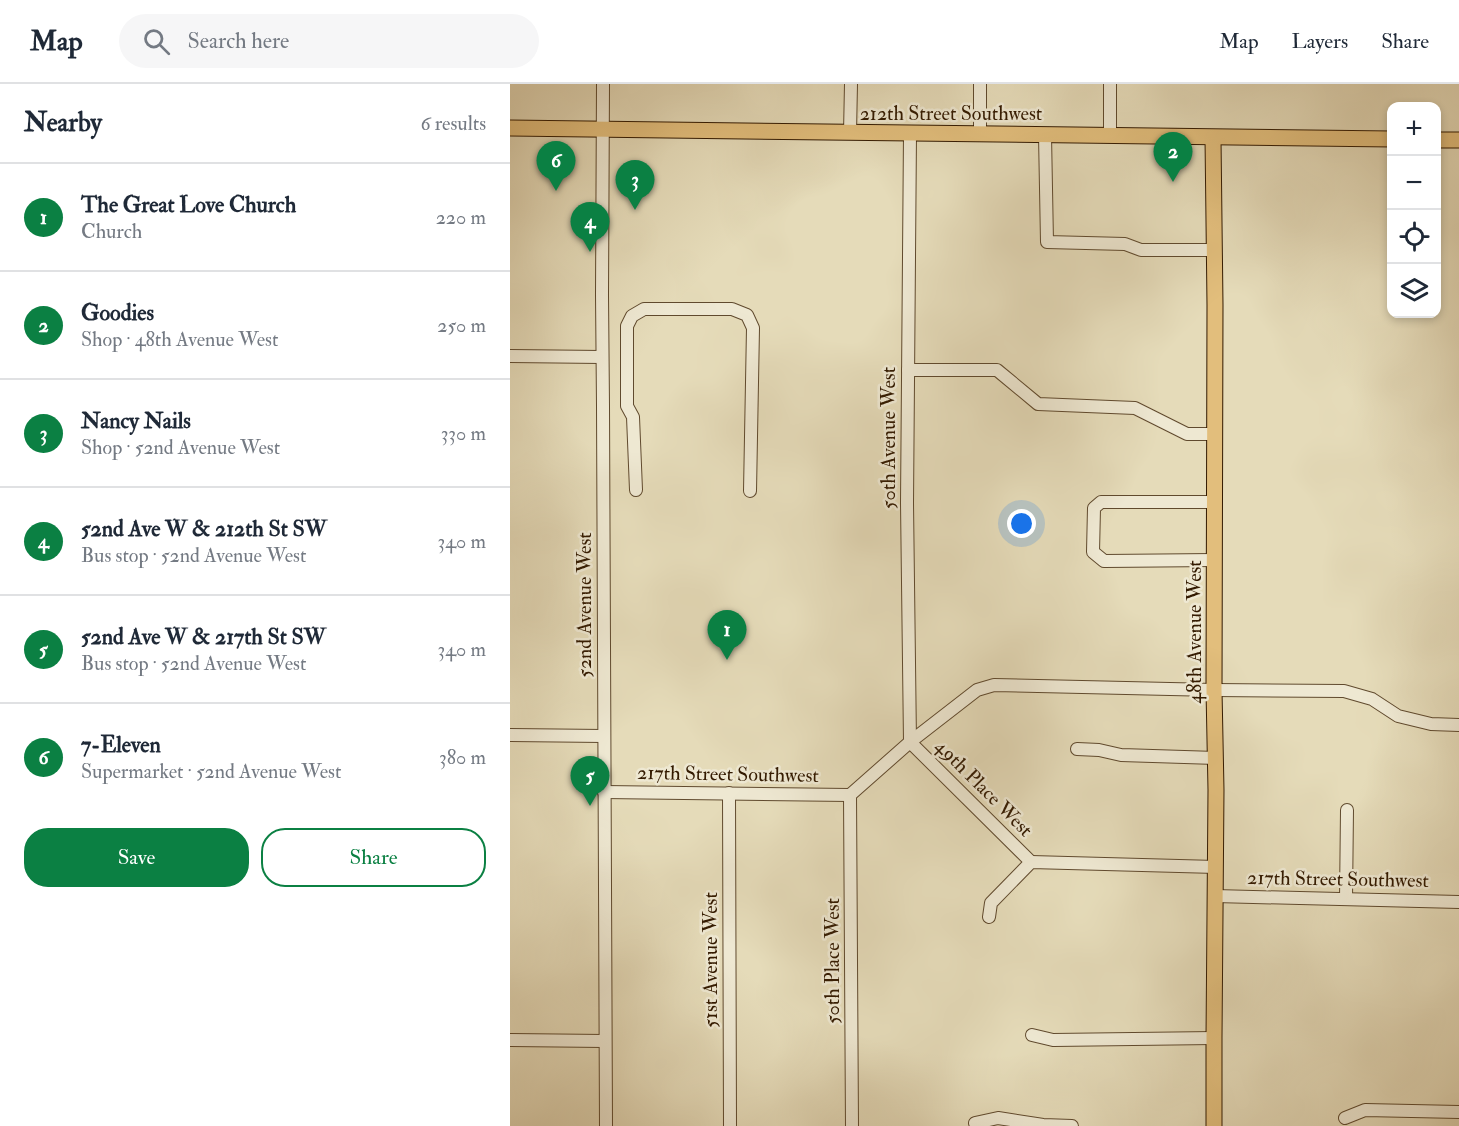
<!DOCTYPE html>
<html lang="en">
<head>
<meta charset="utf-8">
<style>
  :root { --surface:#fff; --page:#f6f6f7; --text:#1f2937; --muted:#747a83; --line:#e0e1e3; --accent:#0b8043 }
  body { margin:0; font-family:"IM FELL Double Pica",serif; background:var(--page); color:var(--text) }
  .controls { position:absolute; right:18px; top:18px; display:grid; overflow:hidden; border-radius:12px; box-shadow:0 3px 9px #0003 }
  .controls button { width:54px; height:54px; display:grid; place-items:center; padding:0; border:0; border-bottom:2px solid var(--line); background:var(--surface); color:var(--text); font:30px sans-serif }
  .you { position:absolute; left:512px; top:440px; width:21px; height:21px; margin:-15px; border:4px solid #fff; border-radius:50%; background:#1a73e8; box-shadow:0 0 0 9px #1a73e833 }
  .badge { display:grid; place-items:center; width:39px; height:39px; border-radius:50%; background:var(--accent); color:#fff; font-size:20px; font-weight:700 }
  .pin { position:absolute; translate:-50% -50px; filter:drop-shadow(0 2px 3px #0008) }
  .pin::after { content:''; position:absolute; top:32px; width:21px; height:18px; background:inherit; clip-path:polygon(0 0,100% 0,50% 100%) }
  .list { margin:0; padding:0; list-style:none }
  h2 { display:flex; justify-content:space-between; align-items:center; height:78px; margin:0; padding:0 24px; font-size:26px }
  h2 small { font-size:20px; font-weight:400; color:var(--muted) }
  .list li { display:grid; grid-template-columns:39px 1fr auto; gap:18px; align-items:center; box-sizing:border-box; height:108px; padding:0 24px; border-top:2px solid var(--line) }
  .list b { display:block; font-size:22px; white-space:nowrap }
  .list p { margin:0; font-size:20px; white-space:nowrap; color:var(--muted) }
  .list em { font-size:20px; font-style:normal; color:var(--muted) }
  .actions { display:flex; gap:12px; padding:18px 24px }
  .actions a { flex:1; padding:14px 0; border:2px solid var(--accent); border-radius:24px; text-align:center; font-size:21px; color:var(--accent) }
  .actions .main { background:var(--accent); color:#fff }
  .icon { flex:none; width:33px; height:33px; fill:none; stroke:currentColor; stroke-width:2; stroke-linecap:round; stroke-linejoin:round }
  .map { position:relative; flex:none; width:949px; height:1042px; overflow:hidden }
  header { display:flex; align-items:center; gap:36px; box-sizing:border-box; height:84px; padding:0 30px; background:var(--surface); border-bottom:2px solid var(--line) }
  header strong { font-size:28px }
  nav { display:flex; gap:33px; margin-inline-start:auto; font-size:21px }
  .search { width:420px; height:54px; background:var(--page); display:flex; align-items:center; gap:15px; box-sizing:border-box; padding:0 21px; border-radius:33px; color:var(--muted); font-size:22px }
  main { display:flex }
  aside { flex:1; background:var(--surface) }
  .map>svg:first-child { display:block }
</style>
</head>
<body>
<header>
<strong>Map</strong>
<div class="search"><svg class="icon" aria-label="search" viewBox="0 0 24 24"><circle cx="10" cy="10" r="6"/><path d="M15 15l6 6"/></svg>Search here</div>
<nav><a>Map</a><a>Layers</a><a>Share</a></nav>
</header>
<main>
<aside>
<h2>Nearby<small>6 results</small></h2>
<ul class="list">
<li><span class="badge">1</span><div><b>The Great Love Church</b><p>Church</p></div><em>220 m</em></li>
<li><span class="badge">2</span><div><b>Goodies</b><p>Shop · 48th Avenue West</p></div><em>250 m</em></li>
<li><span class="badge">3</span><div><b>Nancy Nails</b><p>Shop · 52nd Avenue West</p></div><em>330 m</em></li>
<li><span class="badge">4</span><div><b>52nd Ave W &amp; 212th St SW</b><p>Bus stop · 52nd Avenue West</p></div><em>340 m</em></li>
<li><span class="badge">5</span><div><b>52nd Ave W &amp; 217th St SW</b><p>Bus stop · 52nd Avenue West</p></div><em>340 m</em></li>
<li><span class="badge">6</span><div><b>7-Eleven</b><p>Supermarket · 52nd Avenue West</p></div><em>380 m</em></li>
</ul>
<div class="actions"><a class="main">Save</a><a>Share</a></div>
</aside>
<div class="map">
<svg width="949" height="1042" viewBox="0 0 949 1042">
  <rect width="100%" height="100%" fill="#e5dbb9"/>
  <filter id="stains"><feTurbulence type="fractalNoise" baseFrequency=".00333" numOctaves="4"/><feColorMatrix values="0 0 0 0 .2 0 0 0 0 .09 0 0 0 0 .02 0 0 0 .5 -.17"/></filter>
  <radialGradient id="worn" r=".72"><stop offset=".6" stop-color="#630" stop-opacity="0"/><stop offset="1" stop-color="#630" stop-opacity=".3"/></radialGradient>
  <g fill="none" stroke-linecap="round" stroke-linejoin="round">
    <g stroke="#604a2e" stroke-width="14">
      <g id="minor">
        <path d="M93 0 92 211 93 322 96 1042"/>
        <path d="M340 49 341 0"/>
        <path d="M400 50 397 419 400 658 521 778"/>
        <path d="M470 50V0"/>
        <path d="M535 51 537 158 615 160 631 166H704"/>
        <path d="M600 51V0"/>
        <path d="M0 272 92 273"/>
        <path d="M398 286H487L528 320 625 324 677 350H705"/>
        <path d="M126 406 123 333 117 322V242L122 232 134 225H222L237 231 243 244 240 407"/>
        <path d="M705 418H591L584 424 583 468 594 477 705 476"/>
        <path d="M0 651 94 652"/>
        <path d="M567 665 589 666 611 671 706 674"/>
        <path d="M94 708 340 711"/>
        <path d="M219 709 220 1042"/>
        <path d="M340 711 400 658 467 606 484 601 704 606 834 607 862 615 888 632 921 640 949 641"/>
        <path d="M340 711 342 1042"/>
        <path d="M705 812 949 818"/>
        <path d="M836 815 837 726"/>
        <path d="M479 833 481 819 521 778 706 783"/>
        <path d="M522 951 543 956 704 954"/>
        <path d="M0 956 95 957"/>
        <path d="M835 1034 855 1026 949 1028"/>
        <path d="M465 1039 488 1034 533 1041 562 1042"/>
      </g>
    </g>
    <g stroke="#331a00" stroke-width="17">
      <g id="major">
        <path d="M0 44 882 55"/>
        <path d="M703 54 705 221 704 606 706 706 704 954V1042"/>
        <path d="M926 56H949"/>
      </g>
    </g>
    <use href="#minor" stroke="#eee8d2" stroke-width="12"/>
    <use href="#major" stroke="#e2be7c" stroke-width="15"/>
  </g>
  <g text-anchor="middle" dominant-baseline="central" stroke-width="5" stroke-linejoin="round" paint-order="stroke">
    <g font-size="20" fill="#331a00" stroke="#eee8d2">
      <text x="441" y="29">212th Street Southwest</text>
      <text transform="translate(378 354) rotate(-90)">50th Avenue West</text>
      <text transform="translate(74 521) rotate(-90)">52nd Avenue West</text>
      <text transform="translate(684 548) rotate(-90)">48th Avenue West</text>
      <text transform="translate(218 690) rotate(1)">217th Street Southwest</text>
      <text transform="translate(474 704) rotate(45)">49th Place West</text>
      <text transform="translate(828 795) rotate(1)">217th Street Southwest</text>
      <text transform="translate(200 876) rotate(-90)">51st Avenue West</text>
      <text transform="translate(322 877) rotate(-90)">50th Place West</text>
    </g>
  </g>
  <rect width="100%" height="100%" filter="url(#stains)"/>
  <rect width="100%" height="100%" fill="url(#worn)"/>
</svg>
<div class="controls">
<button>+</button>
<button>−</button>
<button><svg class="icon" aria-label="locate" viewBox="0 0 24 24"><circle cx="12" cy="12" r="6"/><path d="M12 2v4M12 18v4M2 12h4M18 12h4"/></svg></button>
<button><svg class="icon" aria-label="layers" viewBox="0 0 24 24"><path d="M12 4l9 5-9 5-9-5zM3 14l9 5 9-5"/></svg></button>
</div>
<div class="you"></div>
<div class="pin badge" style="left:217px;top:576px">1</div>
<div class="pin badge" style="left:663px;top:98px">2</div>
<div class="pin badge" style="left:125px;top:126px">3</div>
<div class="pin badge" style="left:80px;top:168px">4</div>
<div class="pin badge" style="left:80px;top:722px">5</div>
<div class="pin badge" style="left:46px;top:107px">6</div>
</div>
</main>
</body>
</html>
